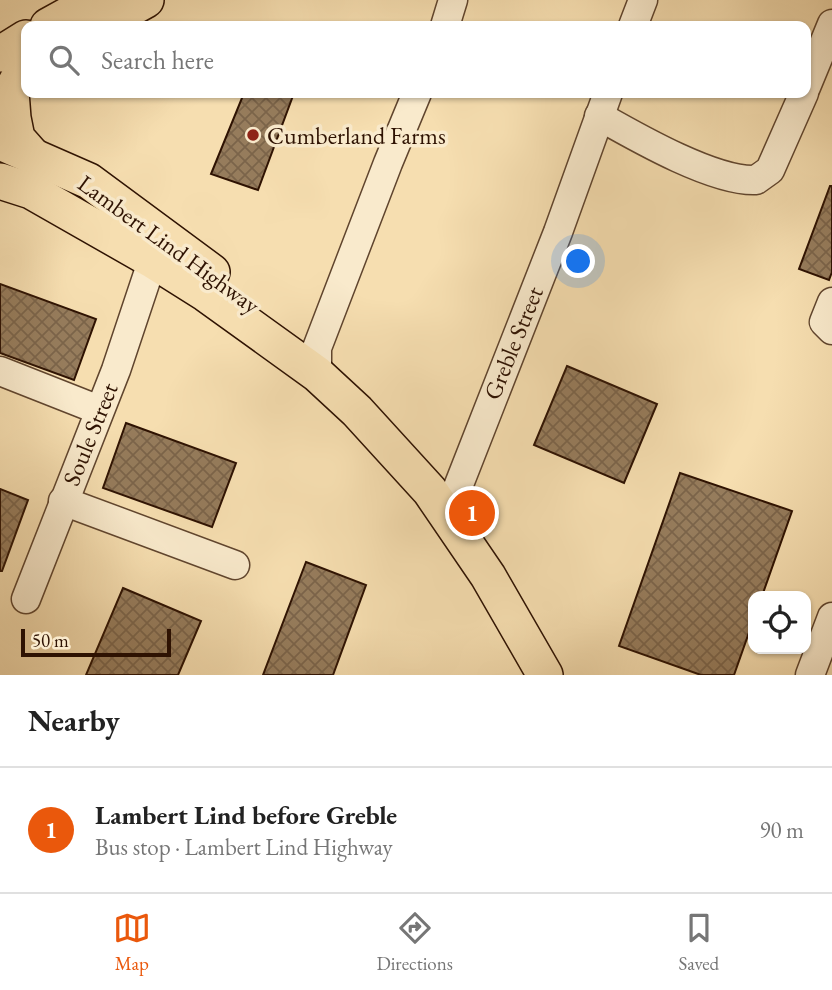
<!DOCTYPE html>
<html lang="en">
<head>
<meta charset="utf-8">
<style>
  :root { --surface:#fff; --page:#f2f2f2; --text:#222; --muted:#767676; --line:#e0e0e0; --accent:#ea580c }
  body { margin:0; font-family:"EB Garamond",serif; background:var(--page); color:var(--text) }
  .controls { position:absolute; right:21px; bottom:21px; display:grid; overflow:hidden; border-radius:14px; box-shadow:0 2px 5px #0004 }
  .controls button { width:63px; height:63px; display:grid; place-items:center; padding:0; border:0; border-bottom:2px solid var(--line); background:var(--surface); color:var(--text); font:35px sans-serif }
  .scale { position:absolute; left:21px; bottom:18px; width:150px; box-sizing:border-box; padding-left:7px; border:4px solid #2e1202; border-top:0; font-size:19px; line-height:24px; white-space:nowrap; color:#2e1202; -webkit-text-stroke:5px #f9eacc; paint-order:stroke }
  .you { position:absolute; left:579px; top:262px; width:24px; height:24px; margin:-18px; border:5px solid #fff; border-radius:50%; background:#1a73e8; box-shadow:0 0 0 10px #1a73e833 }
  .badge { display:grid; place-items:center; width:46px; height:46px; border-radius:50%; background:var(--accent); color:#fff; font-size:23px; font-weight:700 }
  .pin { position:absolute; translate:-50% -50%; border:4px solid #fff; box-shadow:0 2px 7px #0006 }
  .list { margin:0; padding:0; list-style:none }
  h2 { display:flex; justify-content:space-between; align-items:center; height:91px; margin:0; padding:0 28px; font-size:30px }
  h2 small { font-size:23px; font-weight:400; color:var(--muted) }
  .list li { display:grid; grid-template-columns:46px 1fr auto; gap:21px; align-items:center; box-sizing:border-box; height:126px; padding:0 28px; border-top:2px solid var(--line) }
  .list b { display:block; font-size:26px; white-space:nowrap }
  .list p { margin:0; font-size:23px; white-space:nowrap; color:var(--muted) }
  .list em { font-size:23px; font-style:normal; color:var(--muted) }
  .icon { flex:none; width:38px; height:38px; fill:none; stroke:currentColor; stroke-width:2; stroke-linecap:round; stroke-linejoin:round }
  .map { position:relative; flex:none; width:832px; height:675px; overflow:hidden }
  .search { position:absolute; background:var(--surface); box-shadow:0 2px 5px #0004; left:21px; right:21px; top:21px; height:77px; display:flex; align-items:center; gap:18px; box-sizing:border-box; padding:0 24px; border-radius:14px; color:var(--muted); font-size:26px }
  .sheet { height:217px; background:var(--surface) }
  nav { display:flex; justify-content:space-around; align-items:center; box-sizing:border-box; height:98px; border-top:2px solid var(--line); background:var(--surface); font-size:19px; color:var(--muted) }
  nav a { display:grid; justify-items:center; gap:4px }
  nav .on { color:var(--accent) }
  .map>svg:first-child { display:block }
</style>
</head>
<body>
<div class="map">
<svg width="832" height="675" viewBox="0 0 832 675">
  <defs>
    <pattern id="building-cross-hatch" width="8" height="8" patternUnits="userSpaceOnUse" patternTransform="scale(1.75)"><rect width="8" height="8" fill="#967c5c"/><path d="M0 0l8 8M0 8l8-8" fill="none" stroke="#7b644a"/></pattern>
  </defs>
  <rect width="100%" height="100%" fill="#f6deb0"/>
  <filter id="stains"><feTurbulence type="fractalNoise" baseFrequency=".00286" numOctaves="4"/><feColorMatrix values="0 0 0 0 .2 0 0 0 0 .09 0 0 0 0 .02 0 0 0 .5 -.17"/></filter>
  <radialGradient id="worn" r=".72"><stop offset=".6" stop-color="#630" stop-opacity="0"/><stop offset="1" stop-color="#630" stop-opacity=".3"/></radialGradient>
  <g fill="url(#building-cross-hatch)" stroke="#2e1202" stroke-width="2">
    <path d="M244 93H294L258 190 211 174Z"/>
    <path d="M830 186H832V272L829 280 799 269Z"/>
    <path d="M0 284 96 319 74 380 0 353Z"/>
    <path d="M567 366 657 404 624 483 534 445Z"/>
    <path d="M126 423 236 463 212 527 103 488Z"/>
    <path d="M680 473 792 511 762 596H753V621L734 675H701L619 646Z"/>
    <path d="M0 489 28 500 2 571H0Z"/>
    <path d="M306 562 366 585 333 675H263Z"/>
    <path d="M123 588 201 621 178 675H86Z"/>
  </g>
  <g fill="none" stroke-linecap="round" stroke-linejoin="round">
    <g stroke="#60452e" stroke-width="31">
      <g id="minor">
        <path d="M445 26 453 0"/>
        <path d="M633 26 643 0"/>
        <path d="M806 87 832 24"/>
        <path d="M599 116C636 137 714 182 756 180L770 170 804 93"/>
        <path d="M832 302 824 322 832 330"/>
        <path d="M0 371 99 410"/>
        <path d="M317 374V348L388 163 417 93"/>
        <path d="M63 501 235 565"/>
        <path d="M447 515 558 232 608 93"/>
        <path d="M26 599 116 370 150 268"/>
        <path d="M810 675 832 617"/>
      </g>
    </g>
    <g stroke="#2e1202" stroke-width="38">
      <g id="major">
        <path d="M48 26 95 0"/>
        <path d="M99 26 146 0"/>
        <path d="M0 54 26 38"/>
        <path d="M22 71 11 92 13 118 17 138 32 155"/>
        <path d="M0 142 89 181 212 272"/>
        <path d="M0 181 31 191 152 260 206 294 317 374 357 411 430 491 488 576 545 675"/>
      </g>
    </g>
    <use href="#minor" stroke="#f9eacc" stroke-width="28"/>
    <use href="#major" stroke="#f6deb0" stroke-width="35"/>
  </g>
  <circle fill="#8f2418" stroke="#f9eacc" stroke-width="2.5" cx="253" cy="135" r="7"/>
  <g text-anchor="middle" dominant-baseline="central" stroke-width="7" stroke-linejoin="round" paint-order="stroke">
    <g font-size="24" fill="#2e1202" stroke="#f9eacc" text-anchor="start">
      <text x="267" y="135">Cumberland Farms</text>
    </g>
    <g font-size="24" fill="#2e1202" stroke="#f9eacc">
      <text transform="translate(169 244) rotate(36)">Lambert Lind Highway</text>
      <text transform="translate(513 343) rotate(-68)">Greble Street</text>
      <text transform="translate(90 434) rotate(-68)">Soule Street</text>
    </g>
  </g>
  <rect width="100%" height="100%" filter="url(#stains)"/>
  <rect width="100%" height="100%" fill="url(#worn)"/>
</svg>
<div class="controls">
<button><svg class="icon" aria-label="locate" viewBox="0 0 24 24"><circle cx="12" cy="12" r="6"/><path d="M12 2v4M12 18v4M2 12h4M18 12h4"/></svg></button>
</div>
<div class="scale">50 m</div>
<div class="you"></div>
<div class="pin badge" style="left:472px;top:513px">1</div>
<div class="search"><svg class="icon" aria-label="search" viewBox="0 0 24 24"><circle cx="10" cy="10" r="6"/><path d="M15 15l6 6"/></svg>Search here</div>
</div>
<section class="sheet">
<h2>Nearby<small></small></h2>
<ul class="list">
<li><span class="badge">1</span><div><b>Lambert Lind before Greble</b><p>Bus stop · Lambert Lind Highway</p></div><em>90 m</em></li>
</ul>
</section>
<nav>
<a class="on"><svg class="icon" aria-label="map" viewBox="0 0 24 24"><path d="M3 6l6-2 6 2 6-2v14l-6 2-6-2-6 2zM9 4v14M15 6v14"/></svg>Map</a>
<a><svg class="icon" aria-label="directions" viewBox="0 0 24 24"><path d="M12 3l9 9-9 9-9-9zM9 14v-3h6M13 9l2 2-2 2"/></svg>Directions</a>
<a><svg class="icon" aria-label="saved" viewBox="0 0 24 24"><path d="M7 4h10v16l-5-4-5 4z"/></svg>Saved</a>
</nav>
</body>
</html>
